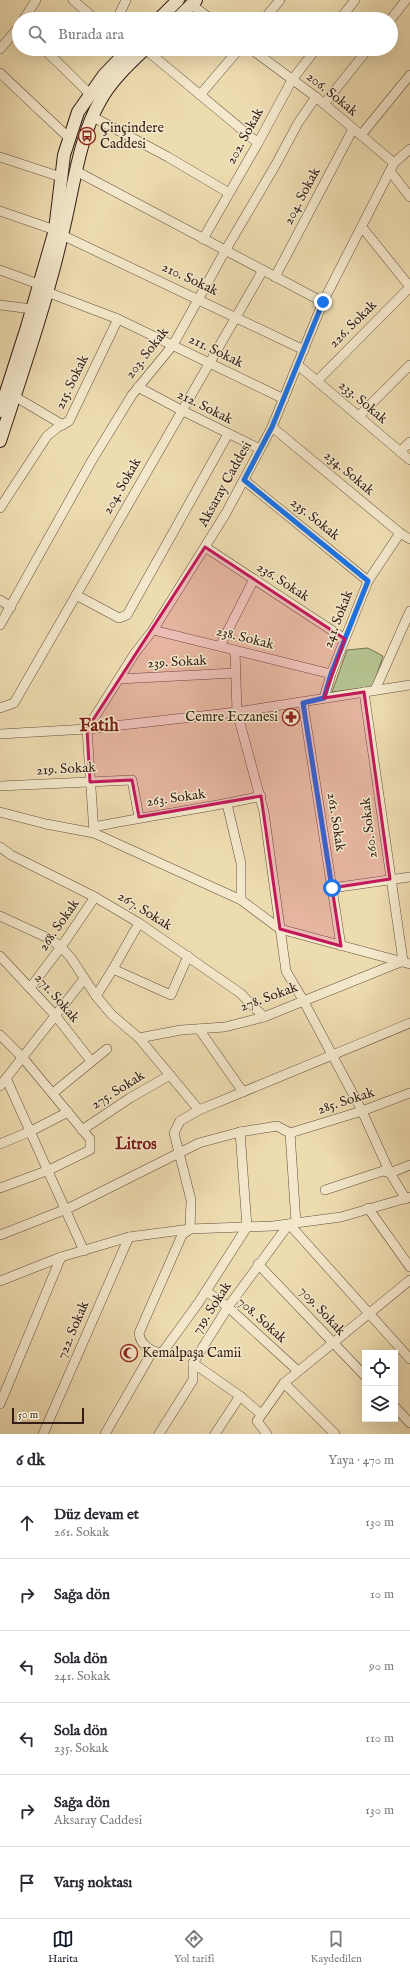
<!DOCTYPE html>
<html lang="tr">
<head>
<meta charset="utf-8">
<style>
  :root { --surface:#fff; --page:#f2f2f3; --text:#2b2b33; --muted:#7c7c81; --line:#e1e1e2; --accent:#111827 }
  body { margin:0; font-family:"IM FELL English",serif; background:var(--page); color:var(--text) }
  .controls { position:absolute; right:12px; bottom:12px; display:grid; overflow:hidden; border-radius:0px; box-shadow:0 4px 16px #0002 }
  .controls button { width:36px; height:36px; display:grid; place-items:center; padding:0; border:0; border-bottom:1px solid var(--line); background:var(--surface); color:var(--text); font:20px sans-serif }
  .scale { position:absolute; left:12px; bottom:10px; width:72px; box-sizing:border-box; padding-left:4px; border:2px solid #331e15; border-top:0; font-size:11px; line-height:14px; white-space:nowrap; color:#331e15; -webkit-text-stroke:3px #f4e8cc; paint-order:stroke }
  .stop { position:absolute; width:12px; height:12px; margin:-9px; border:3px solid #1a73e8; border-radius:50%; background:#fff }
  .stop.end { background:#1a73e8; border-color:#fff; box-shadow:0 1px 4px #0008 }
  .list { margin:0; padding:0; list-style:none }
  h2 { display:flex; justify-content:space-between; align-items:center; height:52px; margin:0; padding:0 16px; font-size:17px }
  h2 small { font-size:13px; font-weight:400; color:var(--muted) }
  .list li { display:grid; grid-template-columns:26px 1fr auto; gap:12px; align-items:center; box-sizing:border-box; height:72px; padding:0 16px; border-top:1px solid var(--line) }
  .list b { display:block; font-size:15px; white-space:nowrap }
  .list p { margin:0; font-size:13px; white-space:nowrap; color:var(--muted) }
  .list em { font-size:13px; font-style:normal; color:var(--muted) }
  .icon { flex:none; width:22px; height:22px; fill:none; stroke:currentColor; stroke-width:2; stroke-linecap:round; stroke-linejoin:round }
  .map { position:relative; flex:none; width:410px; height:1434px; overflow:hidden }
  .search { position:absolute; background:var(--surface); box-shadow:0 4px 16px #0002; left:12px; right:12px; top:12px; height:44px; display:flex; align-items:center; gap:10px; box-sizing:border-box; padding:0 14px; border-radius:22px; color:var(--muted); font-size:15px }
  .sheet { height:484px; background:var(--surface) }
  nav { display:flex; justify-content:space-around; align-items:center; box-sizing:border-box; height:56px; border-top:1px solid var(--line); background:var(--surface); font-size:11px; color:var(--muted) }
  nav a { display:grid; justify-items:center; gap:2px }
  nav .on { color:var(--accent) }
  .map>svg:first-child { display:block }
</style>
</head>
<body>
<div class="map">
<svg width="410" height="1434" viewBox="0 0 410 1434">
  <rect width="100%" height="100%" fill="#eedcb1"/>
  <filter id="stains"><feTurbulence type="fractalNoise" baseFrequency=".005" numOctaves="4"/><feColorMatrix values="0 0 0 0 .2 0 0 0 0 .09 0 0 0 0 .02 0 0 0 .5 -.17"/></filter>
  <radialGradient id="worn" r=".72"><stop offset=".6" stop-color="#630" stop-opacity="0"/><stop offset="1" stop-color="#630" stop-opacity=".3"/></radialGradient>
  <path fill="#b4c28f" stroke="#747052" d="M368 648 383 656 373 687 332 692 347 650Z"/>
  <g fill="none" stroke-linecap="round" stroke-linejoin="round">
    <g stroke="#624e3c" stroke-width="10">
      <g id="street">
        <path d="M73 0 95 19"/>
        <path d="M192 5 211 19"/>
        <path d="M24 19 36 0"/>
        <path d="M117 19 126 0"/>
        <path d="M264 19 280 0"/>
        <path d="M340 19 355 0"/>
        <path d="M391 19 406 0"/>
        <path d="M0 49 19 27"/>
        <path d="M44 49 90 94"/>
        <path d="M145 49 258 143"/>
        <path d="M251 49 316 97 394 163"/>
        <path d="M0 73 69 138"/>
        <path d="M200 95 239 49"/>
        <path d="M324 104 368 49"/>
        <path d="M93 117 168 157 229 193"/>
        <path d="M361 135 410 75"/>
        <path d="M0 157 61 177"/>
        <path d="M76 171 323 302"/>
        <path d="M390 171 410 197"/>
        <path d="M0 211 55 230"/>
        <path d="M362 227 410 287"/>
        <path d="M62 235 304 350"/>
        <path d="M203 239 258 143 292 80 316 49"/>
        <path d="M0 270 38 284"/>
        <path d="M275 277 353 129"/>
        <path d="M47 292 118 319 284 399"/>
        <path d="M0 305 32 309"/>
        <path d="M298 365 410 460"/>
        <path d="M317 381 410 287"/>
        <path d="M138 387 181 410 260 449"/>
        <path d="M14 396 63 425"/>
        <path d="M359 416 410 365"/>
        <path d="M272 427 400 533 410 539"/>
        <path d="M400 452 410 442"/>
        <path d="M244 480 368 581"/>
        <path d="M0 508 47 436 58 427 69 421 118 319"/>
        <path d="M205 547 345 639"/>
        <path d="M76 595 119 618 127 615 228 434"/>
        <path d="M0 600 11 607"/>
        <path d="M0 625 91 462 132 395 173 345 225 251 275 166 298 123 316 97"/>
        <path d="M153 630 331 674"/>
        <path d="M220 646 254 579"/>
        <path d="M235 650 237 712 264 812 286 971 303 1000 362 1111 390 1173 406 1199"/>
        <path d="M119 679 235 673"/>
        <path d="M375 690 410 611"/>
        <path d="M324 698 331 674 368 581 400 533"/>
        <path d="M303 703 341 946"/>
        <path d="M0 708 14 703 263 270"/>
        <path d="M0 734 87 729 237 712 410 685"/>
        <path d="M0 786 132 780 139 817"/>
        <path d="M227 804 241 863V900"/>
        <path d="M0 812 46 824 94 833 241 900 280 929 410 964"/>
        <path d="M94 827C150 815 206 809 261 796"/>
        <path d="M94 833 87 729 135 653 153 630 226 513 272 427 323 302 394 163 410 149"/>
        <path d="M0 847 11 855 95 897 139 923 240 993 264 1017"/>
        <path d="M332 888 410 877"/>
        <path d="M0 916 50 939 61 947 71 958 96 996 112 1015 139 1038 199 1110"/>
        <path d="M0 956 55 1015 91 1061"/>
        <path d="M113 969 171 995 188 956"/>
        <path d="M30 988 61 947 95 897"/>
        <path d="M96 996 113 969 139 923"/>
        <path d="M199 1029 243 1092"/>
        <path d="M0 1035 23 1058 90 1139V1150L49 1170 0 1188"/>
        <path d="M139 1038 181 1030 225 1027 264 1017 403 961 364 692"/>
        <path d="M6 1078 84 1251"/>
        <path d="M0 1086 84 979"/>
        <path d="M53 1093 107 1049"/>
        <path d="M82 1130 130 1098 170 1075"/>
        <path d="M240 1132 247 1227 199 1302 162 1353C152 1352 140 1345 139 1333L182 1235 190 1229 191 1200 174 1133 180 1121 199 1110 410 1023"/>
        <path d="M290 1133 362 1111 410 1093"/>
        <path d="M0 1144 31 1131 68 1112"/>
        <path d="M325 1190 383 1171 390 1173 410 1165"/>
        <path d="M368 1208 410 1267"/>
        <path d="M0 1235 69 1208 199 1143 240 1132 277 1126 290 1133 296 1223"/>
        <path d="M258 1264 365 1376"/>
        <path d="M0 1281 61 1257 129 1237 190 1229 273 1226 341 1217 410 1197"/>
        <path d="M206 1291 228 1307 298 1371"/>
        <path d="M193 1363 240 1396 261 1414"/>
        <path d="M284 1383 335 1434"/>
        <path d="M0 1404 61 1257"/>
        <path d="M395 1407 410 1423"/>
        <path d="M43 1434 129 1237"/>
        <path d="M105 1434 152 1352"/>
        <path d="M159 1434 193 1380V1363L228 1307 289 1224 410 1359"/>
        <path d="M215 1434 240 1396"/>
        <path d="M267 1434 257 1421 284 1383 410 1280"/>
      </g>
    </g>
    <g stroke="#331e15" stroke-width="14">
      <g id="secondary">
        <path d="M159 19 178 0"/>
        <path d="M177 19 196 0"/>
        <path d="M0 411 27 327 55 230 64 155 78 112 104 75 129 49"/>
        <path d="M0 441C22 373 46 304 62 235 73 192 78 140 100 101 111 81 128 65 145 49"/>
      </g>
    </g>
    <use href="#street" stroke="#f4e8cc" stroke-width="9"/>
    <use href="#secondary" stroke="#f4e8cc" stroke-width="12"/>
  </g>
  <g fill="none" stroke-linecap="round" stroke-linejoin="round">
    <path stroke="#1a73e8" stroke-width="5" d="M323 302 272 427 244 480 368 581 331 674 324 698 303 703 332 888"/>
  </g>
  <path fill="#c2185b" fill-opacity="0.2" stroke="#c2185b" stroke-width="3" stroke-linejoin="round" d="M205 547 345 639 324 698 364 692 390 879 332 888 341 946 280 929 261 796 139 817 132 780 90 782 87 729Z"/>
  <defs>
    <g id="bus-ring" transform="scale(0.9)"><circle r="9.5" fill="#f4e8cc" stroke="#8f2418" stroke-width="1.5"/><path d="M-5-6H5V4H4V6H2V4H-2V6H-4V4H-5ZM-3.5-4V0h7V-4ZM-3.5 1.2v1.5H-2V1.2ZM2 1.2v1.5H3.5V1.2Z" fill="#8f2418"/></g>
    <g id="pharmacy-ring" transform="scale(0.9)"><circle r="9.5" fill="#f4e8cc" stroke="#8f2418" stroke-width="1.5"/><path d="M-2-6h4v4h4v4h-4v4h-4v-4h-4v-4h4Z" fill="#8f2418"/></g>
    <g id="mosque-ring" transform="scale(0.9)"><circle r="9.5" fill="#f4e8cc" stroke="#8f2418" stroke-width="1.5"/><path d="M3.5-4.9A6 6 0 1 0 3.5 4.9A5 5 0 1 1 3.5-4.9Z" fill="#8f2418"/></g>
  </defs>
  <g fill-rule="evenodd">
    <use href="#bus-ring" x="87" y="136"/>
    <use href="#pharmacy-ring" x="291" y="717"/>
    <use href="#mosque-ring" x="129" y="1353"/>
  </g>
  <g text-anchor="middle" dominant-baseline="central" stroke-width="3" stroke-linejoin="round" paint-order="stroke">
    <g font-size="14" fill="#331e15" stroke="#f4e8cc">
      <text transform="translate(332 94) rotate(39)">206. Sokak</text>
      <text transform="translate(245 136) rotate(-61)">202. Sokak</text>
      <text transform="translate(302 196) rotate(-62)">204. Sokak</text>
      <text transform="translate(190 279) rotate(25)">210. Sokak</text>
      <text transform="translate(353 324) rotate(-45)">226. Sokak</text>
      <text transform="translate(216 351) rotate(26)">211. Sokak</text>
      <text transform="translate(147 353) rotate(-52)">203. Sokak</text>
      <text transform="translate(72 382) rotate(-64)">215. Sokak</text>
      <text transform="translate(363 402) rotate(40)">233. Sokak</text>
      <text transform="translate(205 407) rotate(27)">212. Sokak</text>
      <text transform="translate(349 473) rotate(40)">234. Sokak</text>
      <text transform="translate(225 484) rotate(-61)">Aksaray Caddesi</text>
      <text transform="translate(122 486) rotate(-60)">204. Sokak</text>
      <text transform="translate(315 519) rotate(39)">235. Sokak</text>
      <text transform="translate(283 582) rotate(33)">236. Sokak</text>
      <text transform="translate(338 619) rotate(-69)">241. Sokak</text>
      <text transform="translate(245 638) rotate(14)">238. Sokak</text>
      <text transform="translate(177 662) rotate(-3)">239. Sokak</text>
      <text transform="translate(66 769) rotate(-3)">219. Sokak</text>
      <text transform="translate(176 798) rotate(-8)">263. Sokak</text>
      <text transform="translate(336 822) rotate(81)">261. Sokak</text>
      <text transform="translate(369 828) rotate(-97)">260. Sokak</text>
      <text transform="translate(145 911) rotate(32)">267. Sokak</text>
      <text transform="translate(59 925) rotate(-55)">268. Sokak</text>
      <text transform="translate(269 997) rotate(-20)">278. Sokak</text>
      <text transform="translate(57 998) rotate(49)">271. Sokak</text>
      <text transform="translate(118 1090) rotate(-32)">275. Sokak</text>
      <text transform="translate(346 1101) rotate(-18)">285. Sokak</text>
      <text transform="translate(212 1308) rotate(-57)">719. Sokak</text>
      <text transform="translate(322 1311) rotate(47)">709. Sokak</text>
      <text transform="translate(262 1320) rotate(42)">708. Sokak</text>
      <text transform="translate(73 1330) rotate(-67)">722. Sokak</text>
    </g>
    <g font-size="14" fill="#331e15" stroke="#f4e8cc" text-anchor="start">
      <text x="100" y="128">Çinçindere<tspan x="100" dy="16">Caddesi</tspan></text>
      <text x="278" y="717" text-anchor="end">Cemre Eczanesi</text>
      <text x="142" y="1353">Kemalpaşa Camii</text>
    </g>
    <g font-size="16" font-weight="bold" fill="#7a1f14" stroke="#f4e8cc">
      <text x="136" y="1145">Litros</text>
    </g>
    <g font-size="18" font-weight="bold" fill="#7a1f14" stroke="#f4e8cc">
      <text x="99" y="726">Fatih</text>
    </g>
  </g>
  <rect width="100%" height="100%" filter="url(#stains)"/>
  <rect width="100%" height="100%" fill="url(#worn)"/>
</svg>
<div class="controls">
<button><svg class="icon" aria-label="locate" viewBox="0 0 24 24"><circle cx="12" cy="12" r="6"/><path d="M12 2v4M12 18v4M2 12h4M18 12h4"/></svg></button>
<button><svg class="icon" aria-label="layers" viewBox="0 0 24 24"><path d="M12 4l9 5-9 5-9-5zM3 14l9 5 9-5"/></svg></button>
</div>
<div class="scale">50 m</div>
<div class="stop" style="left:332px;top:888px"></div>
<div class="stop end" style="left:323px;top:302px"></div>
<div class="search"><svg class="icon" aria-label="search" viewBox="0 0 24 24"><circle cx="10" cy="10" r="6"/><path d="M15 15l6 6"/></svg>Burada ara</div>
</div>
<section class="sheet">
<h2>6 dk<small>Yaya · 470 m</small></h2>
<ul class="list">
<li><svg class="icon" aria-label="ahead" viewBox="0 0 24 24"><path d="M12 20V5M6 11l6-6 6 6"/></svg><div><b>Düz devam et</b><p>261. Sokak</p></div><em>130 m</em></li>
<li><svg class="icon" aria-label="right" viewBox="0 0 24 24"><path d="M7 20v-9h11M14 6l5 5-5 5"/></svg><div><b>Sağa dön</b></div><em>10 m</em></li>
<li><svg class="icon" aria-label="left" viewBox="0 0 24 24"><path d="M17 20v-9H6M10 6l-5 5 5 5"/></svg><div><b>Sola dön</b><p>241. Sokak</p></div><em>90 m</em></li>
<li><svg class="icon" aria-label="left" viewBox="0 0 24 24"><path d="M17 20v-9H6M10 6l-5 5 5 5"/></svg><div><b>Sola dön</b><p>235. Sokak</p></div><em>110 m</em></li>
<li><svg class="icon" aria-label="right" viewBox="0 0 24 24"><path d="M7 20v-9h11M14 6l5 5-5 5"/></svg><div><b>Sağa dön</b><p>Aksaray Caddesi</p></div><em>130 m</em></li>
<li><svg class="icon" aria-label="arrive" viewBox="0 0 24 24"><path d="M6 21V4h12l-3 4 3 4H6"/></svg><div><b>Varış noktası</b></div></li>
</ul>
</section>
<nav>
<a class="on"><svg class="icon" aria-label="map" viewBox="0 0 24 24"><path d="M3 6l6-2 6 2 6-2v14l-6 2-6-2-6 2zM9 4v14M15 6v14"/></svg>Harita</a>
<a><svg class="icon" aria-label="directions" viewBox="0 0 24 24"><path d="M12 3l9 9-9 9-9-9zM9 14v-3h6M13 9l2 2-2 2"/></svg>Yol tarifi</a>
<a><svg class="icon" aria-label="saved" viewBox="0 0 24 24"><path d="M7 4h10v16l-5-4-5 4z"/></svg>Kaydedilen</a>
</nav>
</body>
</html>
